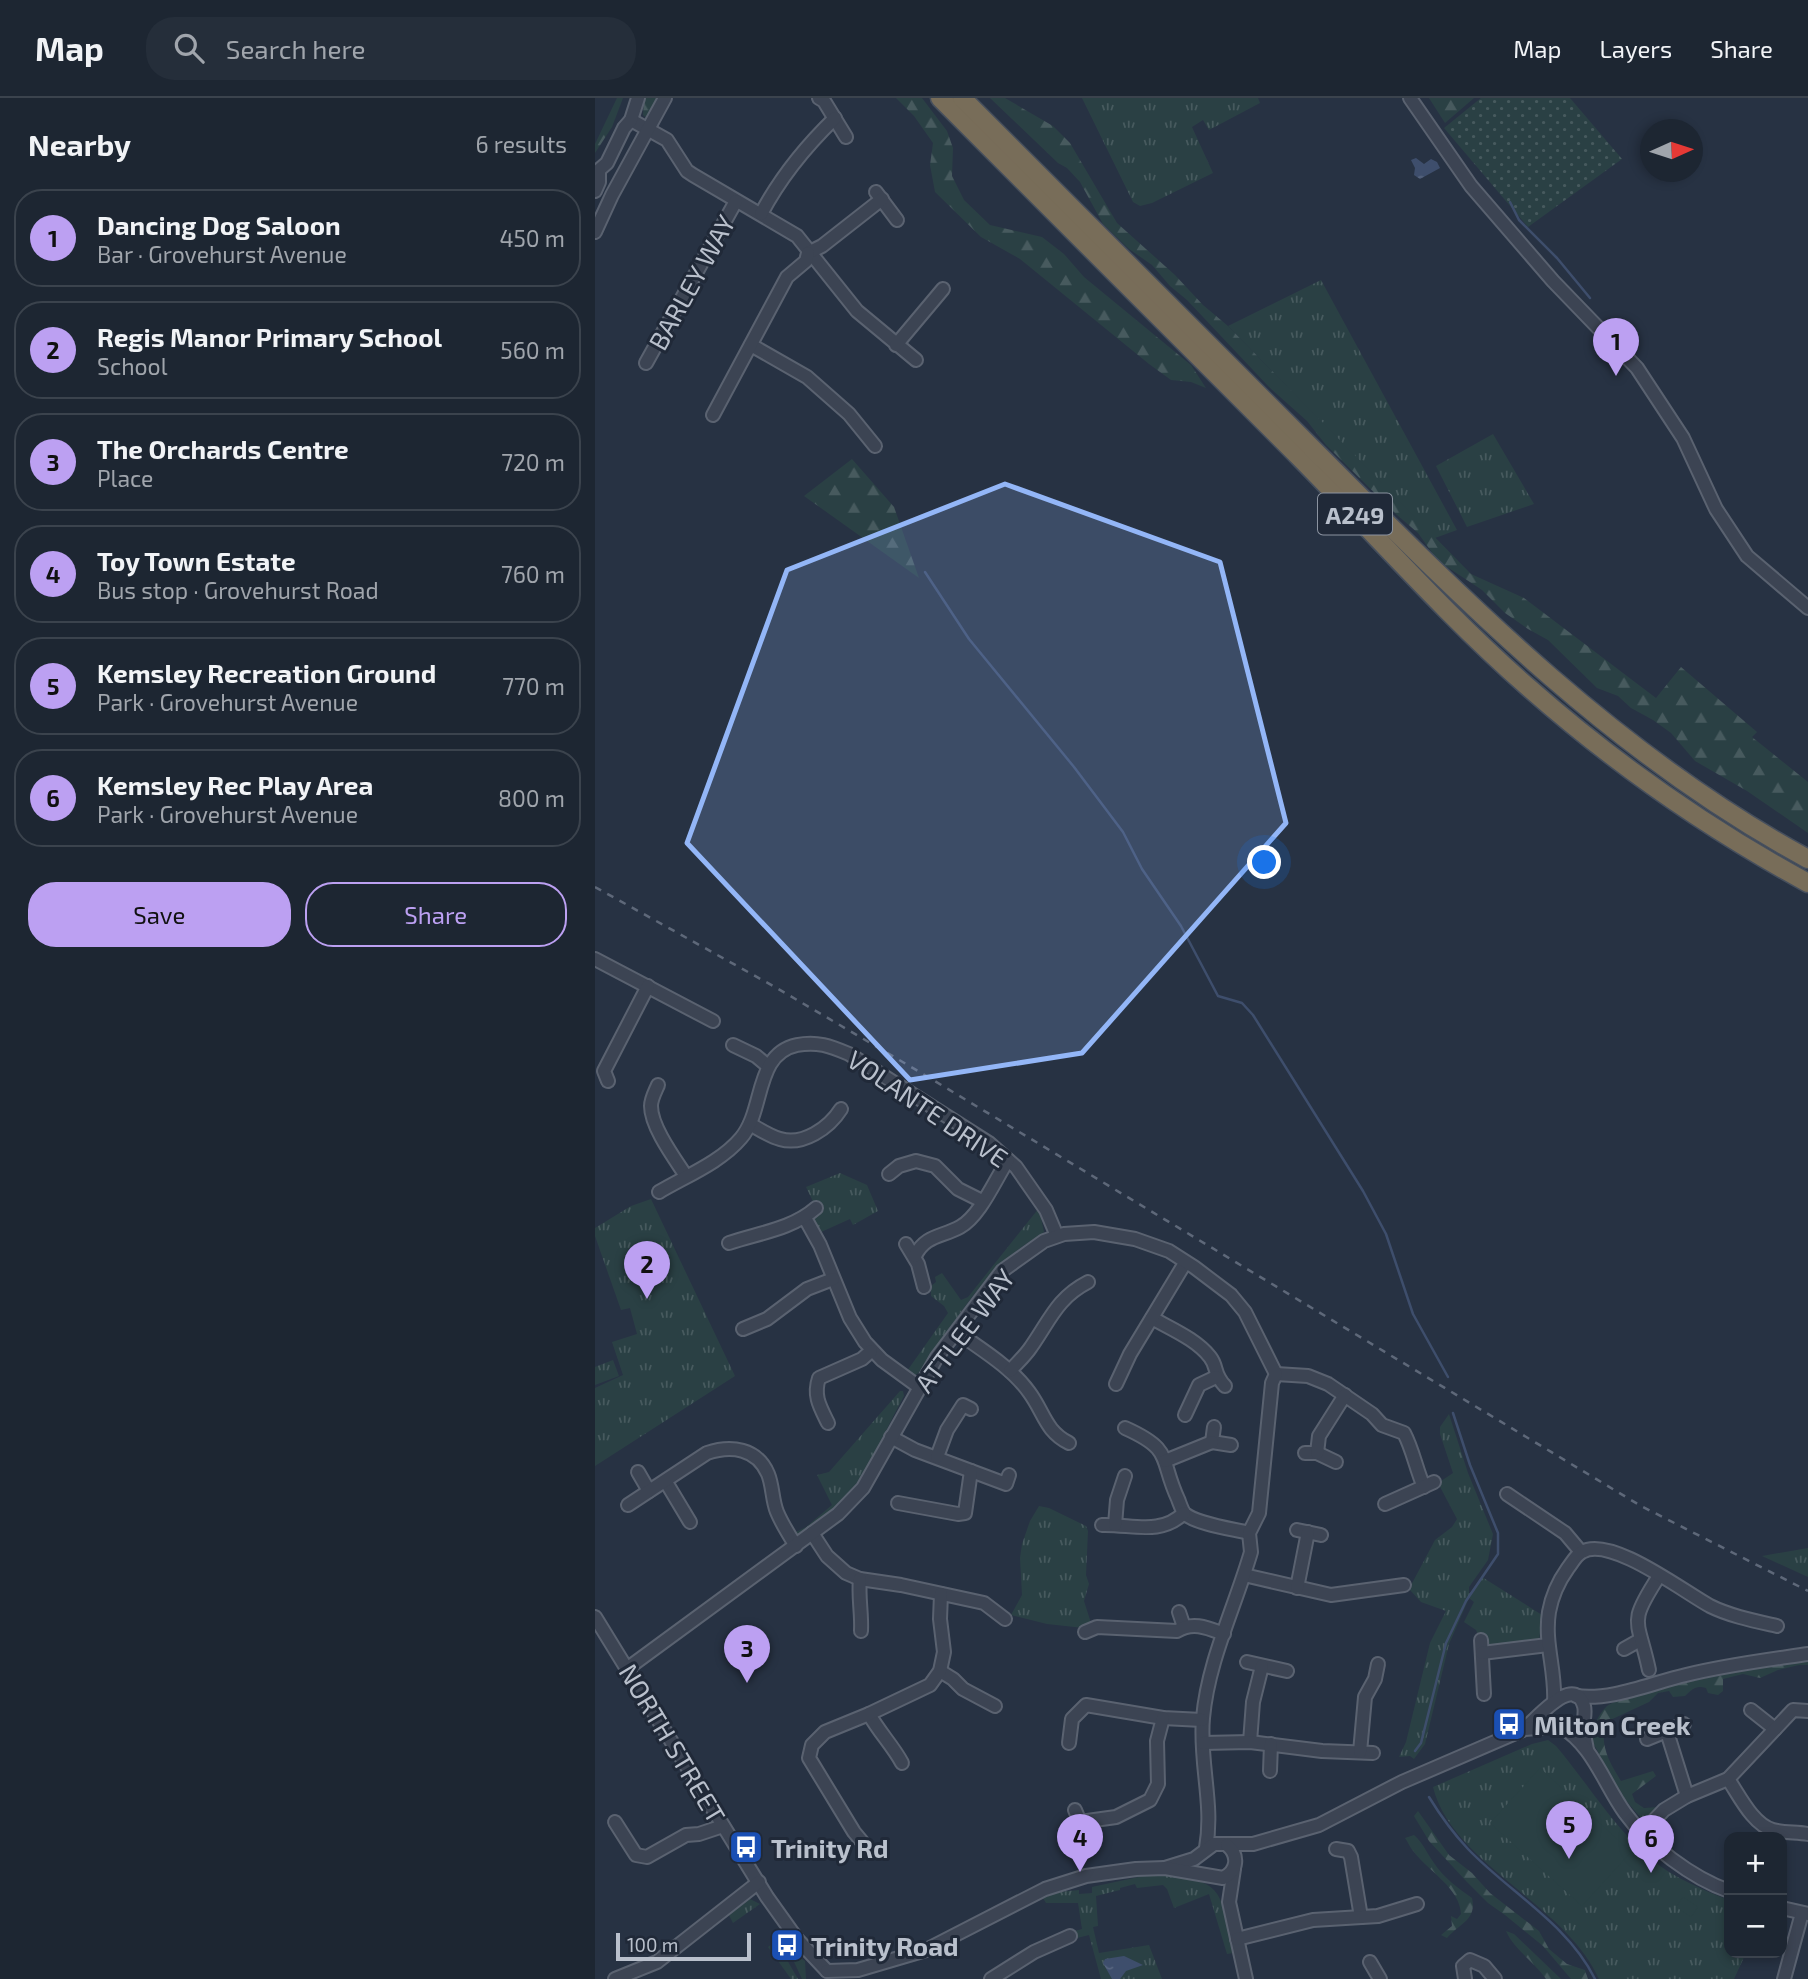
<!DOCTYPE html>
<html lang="en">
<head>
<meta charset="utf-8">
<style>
  :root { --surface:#1d2632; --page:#252e3a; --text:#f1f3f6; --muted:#a0a5ac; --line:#3b434d; --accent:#bca0f2 }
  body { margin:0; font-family:"Exo 2",sans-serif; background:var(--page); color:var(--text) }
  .controls { position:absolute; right:21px; bottom:21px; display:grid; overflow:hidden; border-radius:14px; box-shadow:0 4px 10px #0003 }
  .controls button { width:63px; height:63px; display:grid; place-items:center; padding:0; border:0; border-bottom:2px solid var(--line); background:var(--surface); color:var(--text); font:35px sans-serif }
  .compass { position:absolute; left:1045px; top:21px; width:63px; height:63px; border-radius:50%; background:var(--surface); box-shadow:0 4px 10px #0003; rotate:87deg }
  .scale { position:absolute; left:21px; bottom:18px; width:135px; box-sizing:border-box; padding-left:7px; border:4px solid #b9c0cc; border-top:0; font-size:19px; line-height:24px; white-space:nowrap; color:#b9c0cc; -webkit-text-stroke:5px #202938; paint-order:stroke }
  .you { position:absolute; left:670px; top:765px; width:24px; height:24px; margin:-18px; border:5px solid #fff; border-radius:50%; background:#1a73e8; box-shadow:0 0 0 10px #1a73e833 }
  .badge { display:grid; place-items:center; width:46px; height:46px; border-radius:50%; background:var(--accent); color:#111; font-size:23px; font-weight:700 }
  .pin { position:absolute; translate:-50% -58px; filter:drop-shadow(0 2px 4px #0008) }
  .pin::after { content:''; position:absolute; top:37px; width:24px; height:21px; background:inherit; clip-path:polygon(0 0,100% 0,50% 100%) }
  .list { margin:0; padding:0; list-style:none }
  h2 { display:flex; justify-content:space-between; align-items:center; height:91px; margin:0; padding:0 28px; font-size:30px }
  h2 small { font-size:23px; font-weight:400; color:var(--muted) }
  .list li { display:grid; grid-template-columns:46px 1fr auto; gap:21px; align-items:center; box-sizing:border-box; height:98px; margin:0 14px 14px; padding:0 14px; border:2px solid var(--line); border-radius:28px }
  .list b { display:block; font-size:26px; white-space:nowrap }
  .list p { margin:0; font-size:23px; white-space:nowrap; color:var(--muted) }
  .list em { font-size:23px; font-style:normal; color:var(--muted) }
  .actions { display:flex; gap:14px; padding:21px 28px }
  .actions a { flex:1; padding:16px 0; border:2px solid var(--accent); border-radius:28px; text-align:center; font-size:24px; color:var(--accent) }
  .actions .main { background:var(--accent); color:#111 }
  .icon { flex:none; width:38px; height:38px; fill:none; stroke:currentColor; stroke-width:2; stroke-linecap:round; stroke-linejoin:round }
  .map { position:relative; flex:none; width:1213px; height:1881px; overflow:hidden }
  header { display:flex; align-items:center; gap:42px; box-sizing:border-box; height:98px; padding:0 35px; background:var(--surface); border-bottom:2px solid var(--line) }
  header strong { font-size:33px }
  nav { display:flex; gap:38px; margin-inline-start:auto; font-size:24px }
  .search { width:490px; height:63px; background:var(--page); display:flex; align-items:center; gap:18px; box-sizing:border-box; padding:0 24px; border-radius:28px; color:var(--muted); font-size:26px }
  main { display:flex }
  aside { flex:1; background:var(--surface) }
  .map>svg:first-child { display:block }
</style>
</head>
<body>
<header>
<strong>Map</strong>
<div class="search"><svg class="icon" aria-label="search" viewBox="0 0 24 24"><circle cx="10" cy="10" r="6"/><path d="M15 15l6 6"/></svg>Search here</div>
<nav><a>Map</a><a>Layers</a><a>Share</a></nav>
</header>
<main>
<aside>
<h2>Nearby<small>6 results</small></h2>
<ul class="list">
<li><span class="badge">1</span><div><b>Dancing Dog Saloon</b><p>Bar · Grovehurst Avenue</p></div><em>450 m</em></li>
<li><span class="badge">2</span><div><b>Regis Manor Primary School</b><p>School</p></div><em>560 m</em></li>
<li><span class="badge">3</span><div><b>The Orchards Centre</b><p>Place</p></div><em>720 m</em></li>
<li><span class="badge">4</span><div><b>Toy Town Estate</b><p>Bus stop · Grovehurst Road</p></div><em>760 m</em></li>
<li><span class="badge">5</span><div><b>Kemsley Recreation Ground</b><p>Park · Grovehurst Avenue</p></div><em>770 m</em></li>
<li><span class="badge">6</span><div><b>Kemsley Rec Play Area</b><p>Park · Grovehurst Avenue</p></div><em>800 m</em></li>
</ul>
<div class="actions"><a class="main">Save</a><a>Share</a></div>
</aside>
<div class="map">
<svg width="1213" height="1881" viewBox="0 0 1213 1881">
  <defs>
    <pattern id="grass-tufts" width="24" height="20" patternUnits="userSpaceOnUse" patternTransform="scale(1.75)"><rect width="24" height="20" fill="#2a4044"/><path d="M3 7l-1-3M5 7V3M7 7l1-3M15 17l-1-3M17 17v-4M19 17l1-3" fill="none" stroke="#475a5e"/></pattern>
    <pattern id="forest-firs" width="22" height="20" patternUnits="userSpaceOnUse" patternTransform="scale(1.75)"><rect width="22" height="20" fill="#2a4044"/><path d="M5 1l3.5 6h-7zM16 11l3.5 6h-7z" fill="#475a5e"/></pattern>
    <pattern id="garden-dots" width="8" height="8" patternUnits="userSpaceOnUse" patternTransform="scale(1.75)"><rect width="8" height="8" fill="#2a4044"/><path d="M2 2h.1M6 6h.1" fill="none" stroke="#475a5e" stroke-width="1.8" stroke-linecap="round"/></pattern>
    <pattern id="water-ripples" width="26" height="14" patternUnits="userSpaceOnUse" patternTransform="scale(1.75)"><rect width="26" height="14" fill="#3e4e6c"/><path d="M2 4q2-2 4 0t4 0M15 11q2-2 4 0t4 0" fill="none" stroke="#586680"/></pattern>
  </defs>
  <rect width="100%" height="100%" fill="#273243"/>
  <g fill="url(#grass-tufts)">
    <path d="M487 0H663L665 5 614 32 608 22 597 29 618 75 557 105 545 108 538 104Z"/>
    <path d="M726 182 862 432 840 440 633 228Z"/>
    <path d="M898 336 939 406 872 429 841 368Z"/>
    <path d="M245 1075 272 1087 283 1113 258 1127 255 1121 224 1135 218 1120 224 1116 211 1089Z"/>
    <path d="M56 1101 140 1278 0 1368V1290L28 1277 17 1244 42 1236 35 1210 26 1212 0 1138V1130L36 1108Z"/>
    <path d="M444 1110 449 1134 446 1137C393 1165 359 1224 326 1273L319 1278 313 1276 312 1273 353 1215 349 1208 336 1198V1188L341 1184 340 1179 347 1175 366 1202 373 1199Z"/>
    <path d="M18 1262 24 1278 0 1287V1269Z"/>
    <path d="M305 1293H308L309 1298C290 1332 274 1373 249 1403 236 1418 218 1429 201 1440L199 1435 211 1429 237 1407 222 1377 234 1374Z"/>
    <path d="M854 1316 873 1375 898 1436 893 1462 874 1489V1496L887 1479 947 1517 944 1543 895 1548 889 1537H883L881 1532 869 1524 879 1504 874 1500 854 1546 830 1646 819 1661 815 1658 804 1659 811 1644 835 1545 851 1513 826 1504 814 1491 840 1442 857 1429 862 1421 843 1385 858 1375 845 1336V1329Z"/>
    <path d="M444 1408 454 1410 491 1428 493 1433 491 1477 494 1486 489 1503 496 1525 489 1530 452 1526 416 1517 427 1497 425 1460 427 1446 435 1423Z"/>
    <path d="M1213 1450V1479L1167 1458Z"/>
    <path d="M953 1642 961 1648C995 1688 1027 1743 1071 1772 1090 1784 1113 1794 1134 1802V1855H1151L1139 1881H1004C970 1805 857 1766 838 1689L937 1646Z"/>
    <path d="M562 1775C631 1783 625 1792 638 1855L632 1856 614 1796 579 1810 572 1791 568 1787 542 1790 540 1786 525 1790V1792L501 1798 503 1828 498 1829 504 1855 554 1847 567 1881H506L494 1837 478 1841 476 1834 487 1831 483 1805H451L448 1800 463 1794 484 1792V1796L497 1795V1789Z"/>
    <path d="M155 1801 165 1806 138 1825 134 1817Z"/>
    <path d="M181 1843 203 1881H196L173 1849Z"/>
    <path d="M194 1853 210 1863 211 1881H207Z"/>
  </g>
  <g fill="url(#forest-firs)">
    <path d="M22 0H28L17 29 0 55V46Z"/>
    <path d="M49 0H67L54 22 48 17Z"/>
    <path d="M301 0H327L352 33 358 50 357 78 369 102 395 127 447 139 469 156 489 179 596 267 611 290 596 284 576 282 554 266 425 161 386 139 340 94 335 67 338 45 319 18Z"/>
    <path d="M395 0H410L458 28 475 45 522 125 580 177 608 207 633 228 876 476 929 500 1061 600 1086 569 1162 634 1157 639 1213 684V735L1152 693 1100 663 1076 635 1058 622 1036 610 1023 598 1002 590 953 542 933 531 910 515 887 492 843 463 823 435 802 417 731 347 712 323 674 289 592 202 575 188 557 167 534 151 508 126 485 84 472 70 463 65Z"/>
    <path d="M834 0H879L850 25Z"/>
    <path d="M257 361 299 409 324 480 209 398Z"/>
    <path d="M1213 1563V1567H1204L1183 1572 1165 1580 1148 1576 1128 1581V1593L1123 1597 1113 1595 1111 1590C1100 1587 1098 1591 1090 1598L1078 1599 1074 1593 1063 1595 1054 1604 1011 1624C1004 1646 1014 1664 1026 1683L1058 1673 1061 1678 1037 1696 1040 1704 1049 1710 1063 1709V1714L1058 1718 1047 1721C1036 1708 1023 1695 1015 1679 1008 1667 1005 1654 996 1643 998 1630 1002 1618 1011 1609 1027 1594 1185 1565 1213 1563Z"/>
    <path d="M823 1713 854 1757 877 1775 895 1795 944 1833 954 1851 972 1866 990 1872 993 1881H976L948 1848 910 1817 893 1805 871 1783 834 1743 819 1718Z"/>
    <path d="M819 1737C829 1746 831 1754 839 1765 849 1780 863 1790 877 1800 882 1822 865 1825 852 1840L846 1837 857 1828 856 1818 862 1821 866 1816C865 1790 833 1773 819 1754 815 1750 813 1744 810 1740Z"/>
    <path d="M911 1833 919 1836 966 1881H951C939 1863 920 1853 911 1833Z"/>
  </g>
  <path fill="url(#garden-dots)" d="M886 0H975L1027 61 933 129 849 30Z"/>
  <g fill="#2a4044">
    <path d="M945 1670 1036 1754 987 1808 895 1725Z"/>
    <path d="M1088 1799 1103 1809 1096 1819 1081 1809Z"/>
  </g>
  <g fill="url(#water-ripples)">
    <path d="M821 60 829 66 836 61 842 64 845 70 825 81 819 77 820 70 816 62Z"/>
    <path d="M529 1858 548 1867 531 1873 525 1881H517L508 1865 510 1861Z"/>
  </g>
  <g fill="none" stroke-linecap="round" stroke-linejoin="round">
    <g stroke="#3e4e6c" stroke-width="2.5">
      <path d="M915 104 924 122 962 160 995 200"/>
      <path d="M330 474 374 541 479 669 528 734 547 771 586 828 623 898 647 905 658 917 768 1093 791 1136 818 1216 853 1279"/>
      <path d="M820 1653 826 1645 851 1545 871 1503 903 1456V1435L875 1367 858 1315"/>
      <path d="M834 1699C845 1717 858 1735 873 1751 914 1794 973 1826 1000 1881"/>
    </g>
    <g stroke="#5a6270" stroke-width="16">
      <g id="minor">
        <path d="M224 0 229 3 251 39"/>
        <path d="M815 0 876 88 958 183 1042 270 1088 340 1121 411 1152 458 1213 510"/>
        <path d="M36 22 72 42 92 73 98 77 202 138 262 213 321 262"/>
        <path d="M0 93 4 84V72L12 65 29 30 36 22 43 0"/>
        <path d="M281 94 302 122"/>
        <path d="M166 116C185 80 211 48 240 20"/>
        <path d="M0 134 17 97 70 0"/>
        <path d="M213 155 227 148 287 101"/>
        <path d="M156 247 212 279 254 316 280 348"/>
        <path d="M301 247 348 191"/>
        <path d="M51 265 141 103"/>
        <path d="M118 317 192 179 211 163 213 155"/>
        <path d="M0 861 118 923"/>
        <path d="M138 947 161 958 173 968"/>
        <path d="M13 983 9 973 53 888"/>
        <path d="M63 987C60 994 56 1001 56 1008 56 1029 80 1061 91 1078"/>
        <path d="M155 1026C164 1031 174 1038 185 1041 208 1048 234 1030 246 1011"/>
        <path d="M294 1076 304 1068 321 1063 340 1068 363 1091 387 1103"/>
        <path d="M64 1094C91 1078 126 1064 146 1040 170 1012 159 956 202 947 222 943 235 948 254 956L394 1045 421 1069 451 1112 462 1138"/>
        <path d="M210 1120 225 1147 255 1220 270 1244 287 1262 324 1289"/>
        <path d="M134 1145C164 1135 197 1131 221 1110"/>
        <path d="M311 1146 323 1166 329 1189"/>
        <path d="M320 1158C330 1137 347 1139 365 1129 385 1118 400 1082 413 1062"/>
        <path d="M557 1220C576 1231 601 1241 615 1259 623 1269 618 1276 630 1288"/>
        <path d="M148 1231 172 1221 212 1191 238 1181"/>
        <path d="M362 1234C387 1252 416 1269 434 1294 449 1314 450 1333 474 1345"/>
        <path d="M415 1273C422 1265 430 1258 436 1249 455 1222 462 1200 493 1184"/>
        <path d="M681 1276 713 1278 733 1286 777 1316 787 1327 809 1335C818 1352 821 1371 829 1389"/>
        <path d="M521 1286 535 1256 590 1165"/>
        <path d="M590 1317 604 1287 621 1279"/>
        <path d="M233 1325C225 1309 218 1298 224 1280L267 1261 276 1253"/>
        <path d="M619 1329 617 1344 636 1347"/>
        <path d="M530 1330C579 1352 564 1360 583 1401 585 1406 587 1413 590 1416 602 1426 638 1431 654 1435"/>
        <path d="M296 1339 320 1352 411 1386 414 1377"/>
        <path d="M710 1355H722L741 1364"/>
        <path d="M722 1355 724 1338 750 1297"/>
        <path d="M342 1359 352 1332 368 1307 376 1311"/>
        <path d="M570 1363 617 1344"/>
        <path d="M43 1374 54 1393"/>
        <path d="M71 1384 95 1424"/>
        <path d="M912 1396 970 1435 986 1454"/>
        <path d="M303 1405 363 1416 370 1415 376 1373"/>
        <path d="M790 1406 839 1384"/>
        <path d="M33 1407 112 1355C136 1347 162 1350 173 1376 178 1388 177 1402 182 1414 187 1426 194 1437 201 1448"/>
        <path d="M507 1427C537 1426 565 1438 589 1415"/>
        <path d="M520 1427 522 1402 530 1378"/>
        <path d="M702 1432 726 1437"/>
        <path d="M217 1435 232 1458 251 1475 265 1481 306 1487 389 1505 410 1521"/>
        <path d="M649 1477 736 1497 809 1487"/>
        <path d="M265 1481C263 1498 267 1515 266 1533"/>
        <path d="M702 1490 713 1434"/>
        <path d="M584 1514 589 1529"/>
        <path d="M0 1519 172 1799 202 1841 232 1873"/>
        <path d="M490 1534 502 1529 582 1533C598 1523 613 1530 629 1536"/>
        <path d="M886 1542 889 1596"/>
        <path d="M1029 1551 1045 1542"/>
        <path d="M887 1555 953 1547"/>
        <path d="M652 1564 692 1573"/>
        <path d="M33 1570 243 1416 268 1390 342 1259 407 1173 449 1143 469 1136 499 1134 540 1141 574 1153 599 1169 636 1197 650 1214 681 1276 677 1285 664 1415 654 1435 656 1454C640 1509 613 1563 608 1620 604 1664 619 1706 611 1750"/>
        <path d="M1054 1572C1043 1520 1032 1527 1064 1478"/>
        <path d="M345 1573 358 1581 368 1591 400 1608"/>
        <path d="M981 1598C1016 1603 1056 1585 1091 1577 1131 1567 1172 1562 1213 1556"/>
        <path d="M959 1604C961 1573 949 1545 954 1514 957 1497 963 1484 973 1470 977 1465 981 1457 987 1454 1015 1437 1089 1494 1115 1508 1135 1518 1160 1523 1182 1528"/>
        <path d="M1156 1612 1180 1631"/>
        <path d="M274 1616C284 1634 298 1648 307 1665"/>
        <path d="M930 1630C942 1621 979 1575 989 1608 991 1615 988 1623 988 1630 989 1638 991 1645 992 1652"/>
        <path d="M1072 1634 1092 1698"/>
        <path d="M1052 1641 1089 1626"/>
        <path d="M655 1644 658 1604 667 1568"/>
        <path d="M474 1645 477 1621 491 1607 568 1620 607 1622"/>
        <path d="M608 1645 655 1644 727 1653 778 1655"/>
        <path d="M765 1654 770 1599 780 1581 783 1566"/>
        <path d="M675 1673 676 1646"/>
        <path d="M1133 1681C1144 1697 1158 1727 1178 1732 1189 1735 1202 1734 1213 1736"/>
        <path d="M480 1712 485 1724 521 1719 555 1702 563 1686 562 1643 568 1620"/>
        <path d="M20 1724 41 1757 52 1759 91 1737 104 1736 128 1728"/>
        <path d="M1047 1735 1069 1712 1092 1698 1133 1681 1198 1612 1213 1613"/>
        <path d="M741 1751 753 1753 756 1759 766 1819"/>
        <path d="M274 1752 259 1734 214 1660 217 1647 230 1634 274 1616 335 1587 345 1573 349 1554 345 1521 346 1496"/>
        <path d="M570 1770 599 1761 619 1746H658L724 1727 807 1684 930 1631 965 1628C998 1647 1009 1686 1030 1715 1053 1747 1097 1780 1134 1793"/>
        <path d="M639 1771 634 1804 651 1881"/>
        <path d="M1187 1810 1213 1816"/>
        <path d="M642 1841 718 1822 783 1818 822 1806"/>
        <path d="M775 1864 785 1881"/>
        <path d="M232 1873 263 1872 331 1852 450 1791 491 1778 541 1771 570 1770 628 1780C643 1773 644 1757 632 1747"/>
        <path d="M20 1881 62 1864 164 1784"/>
        <path d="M396 1881 439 1854 475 1838"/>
        <path d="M870 1881 868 1868 875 1862 889 1868 900 1881"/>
        <path d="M1189 1881 1207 1815"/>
      </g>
    </g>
    <g stroke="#464f5d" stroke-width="21">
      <g id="highway">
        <path d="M345 0C465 120 585 239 704 359 780 436 852 518 933 589 1019 665 1112 730 1213 785"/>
        <path d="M367 0C488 120 608 241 728 361 877 511 1026 660 1213 761"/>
      </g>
    </g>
    <use href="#minor" stroke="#3c4453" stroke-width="12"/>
    <use href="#highway" stroke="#786d59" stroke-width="18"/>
    <path stroke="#5e6879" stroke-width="2.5" stroke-dasharray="7 7" stroke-linecap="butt" d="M0 789 180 889 323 973 1046 1408 1213 1493"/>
  </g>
  <path fill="#93b6f7" fill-opacity="0.2" stroke="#93b6f7" stroke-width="5" stroke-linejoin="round" d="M410 386 625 464 691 725 487 955 315 982 92 745 192 472Z"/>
  <defs>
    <g id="bus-square" transform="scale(1.75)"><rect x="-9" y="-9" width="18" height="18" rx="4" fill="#1a4fb4" stroke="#202938"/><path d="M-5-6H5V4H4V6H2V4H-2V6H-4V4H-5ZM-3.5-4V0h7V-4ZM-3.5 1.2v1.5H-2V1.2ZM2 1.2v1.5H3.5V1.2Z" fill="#fff"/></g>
  </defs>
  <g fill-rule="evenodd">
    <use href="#bus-square" x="914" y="1626"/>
    <use href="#bus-square" x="151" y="1749"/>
    <use href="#bus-square" x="192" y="1847"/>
  </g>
  <g text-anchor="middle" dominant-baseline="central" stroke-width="6" stroke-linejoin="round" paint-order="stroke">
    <rect fill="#202938" stroke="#8b93a0" stroke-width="2" x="723" y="395.5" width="74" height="41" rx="5"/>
    <g font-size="24" font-weight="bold" fill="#b9c0cc">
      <text x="760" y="416">A249</text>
    </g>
    <g font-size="26" fill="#b9c0cc" stroke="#202938">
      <text transform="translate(96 184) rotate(-61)">BARLEY WAY</text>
      <text transform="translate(333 1010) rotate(34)">VOLANTE DRIVE</text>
      <text transform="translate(369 1232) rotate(-53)">ATTLEE WAY</text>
      <text transform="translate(78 1645) rotate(59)">NORTH STREET</text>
    </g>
    <g font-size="26" font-weight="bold" fill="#b9c0cc" stroke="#202938" text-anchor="start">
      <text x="939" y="1626">Milton Creek</text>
      <text x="176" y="1749">Trinity Rd</text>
      <text x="216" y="1847">Trinity Road</text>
    </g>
  </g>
</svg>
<div class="controls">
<button>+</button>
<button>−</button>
</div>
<svg class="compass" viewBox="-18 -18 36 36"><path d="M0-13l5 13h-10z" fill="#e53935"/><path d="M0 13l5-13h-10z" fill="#a0a5ac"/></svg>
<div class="scale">100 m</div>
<div class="you"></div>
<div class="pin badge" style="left:1021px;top:278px">1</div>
<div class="pin badge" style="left:52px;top:1201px">2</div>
<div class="pin badge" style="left:152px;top:1585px">3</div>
<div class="pin badge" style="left:485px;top:1774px">4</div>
<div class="pin badge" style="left:974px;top:1761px">5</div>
<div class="pin badge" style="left:1056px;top:1775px">6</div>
</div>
</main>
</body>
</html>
